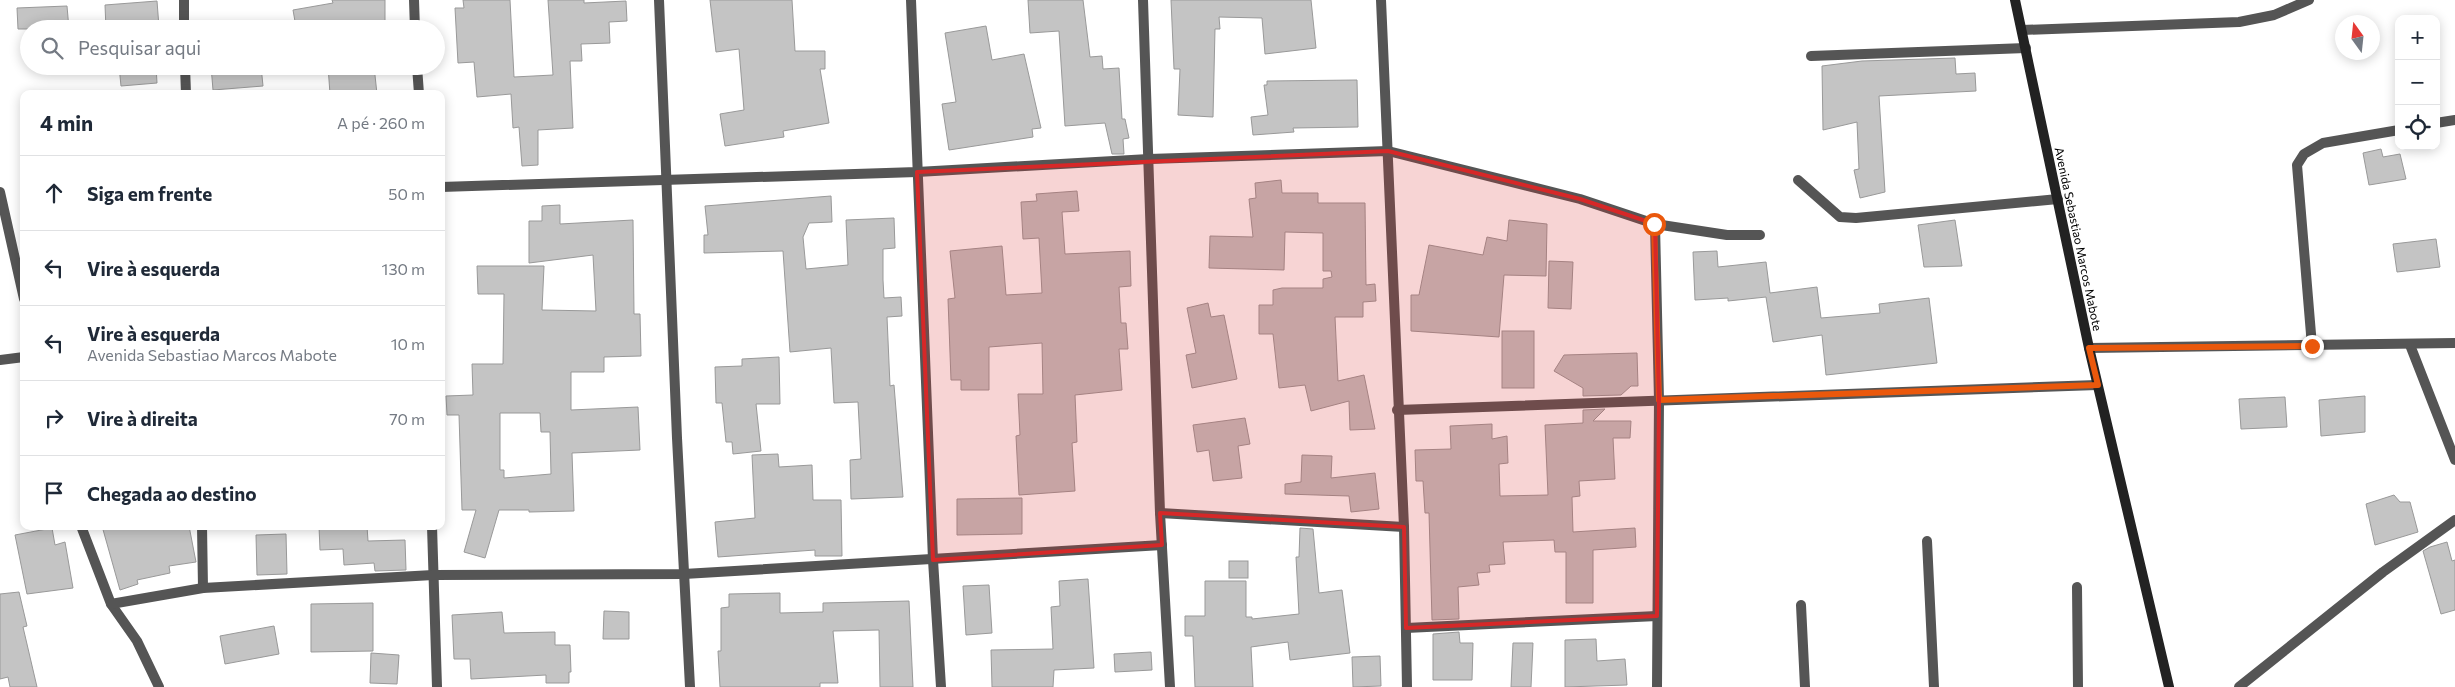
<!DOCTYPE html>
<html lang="pt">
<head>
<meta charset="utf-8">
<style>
  :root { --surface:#fff; --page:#f2f2f3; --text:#1f2937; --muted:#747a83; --line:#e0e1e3 }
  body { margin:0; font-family:Commissioner,sans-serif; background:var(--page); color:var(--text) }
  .controls { position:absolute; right:15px; top:15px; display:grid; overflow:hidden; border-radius:10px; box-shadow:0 2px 12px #0003 }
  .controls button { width:45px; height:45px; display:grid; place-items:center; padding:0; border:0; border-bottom:1px solid var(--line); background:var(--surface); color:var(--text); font:25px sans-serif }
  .compass { position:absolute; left:2335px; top:15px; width:45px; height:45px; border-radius:50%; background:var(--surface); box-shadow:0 2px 12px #0003; rotate:345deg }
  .stop { position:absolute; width:15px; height:15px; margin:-11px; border:4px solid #ea580c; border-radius:50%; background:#fff }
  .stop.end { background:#ea580c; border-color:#fff; box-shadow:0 1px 5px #0008 }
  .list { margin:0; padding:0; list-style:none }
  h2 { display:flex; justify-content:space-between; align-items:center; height:65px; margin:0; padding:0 20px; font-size:21px }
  h2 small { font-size:16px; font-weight:400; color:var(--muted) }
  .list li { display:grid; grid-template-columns:32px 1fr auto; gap:15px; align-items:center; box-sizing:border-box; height:75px; padding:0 20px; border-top:1px solid var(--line) }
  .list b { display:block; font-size:19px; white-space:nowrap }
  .list p { margin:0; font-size:16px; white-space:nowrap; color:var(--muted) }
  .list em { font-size:16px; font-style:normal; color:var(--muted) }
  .icon { flex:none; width:28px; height:28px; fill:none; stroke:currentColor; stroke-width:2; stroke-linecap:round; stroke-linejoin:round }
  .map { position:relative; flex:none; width:2455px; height:687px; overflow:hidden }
  .search { position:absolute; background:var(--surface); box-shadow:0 2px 12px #0003; left:20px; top:20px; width:425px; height:55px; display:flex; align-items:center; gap:12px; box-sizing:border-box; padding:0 18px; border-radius:28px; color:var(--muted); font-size:19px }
  .panel { position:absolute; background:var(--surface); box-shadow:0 2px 12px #0003; left:20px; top:90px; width:425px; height:440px; border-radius:10px }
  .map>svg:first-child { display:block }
</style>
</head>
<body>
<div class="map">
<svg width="2455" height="687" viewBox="0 0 2455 687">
  <rect width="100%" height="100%" fill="#fff"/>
  <g fill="#c4c4c4" stroke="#999" fill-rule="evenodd">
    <path d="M332 0H385V26L296 27 293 10 333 3Z"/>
    <path d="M463 0H510L514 77 553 75 548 0H584V3L626 1 627 21 609 22 610 43 581 44 582 61H570L573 128 538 130V165L522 166 519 127 513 128 511 94 477 97 474 62 458 63 455 8H464Z"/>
    <path d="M710 0H792L795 51H825V69H820L829 123 783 131 784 137 725 146 720 114 744 110 739 49 716 52Z"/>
    <path d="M1028 0H1083L1090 57 1102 56 1103 69 1119 68 1122 119H1125L1129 138 1123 139 1124 154H1112L1105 123 1065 126 1059 31 1030 33Z"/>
    <path d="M1171 0H1311L1316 48 1265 54 1262 18 1219 17 1220 29H1215L1213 117 1178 115 1180 69H1174Z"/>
    <path d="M157 1 159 27 106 29 105 5Z"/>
    <path d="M67 6 69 29H18L17 8Z"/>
    <path d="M986 26 992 60 1024 54 1041 128 1032 129 1033 137 949 150 942 104 956 102 945 33Z"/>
    <path d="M1955 58 1956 74 1975 73 1976 91 1879 96 1885 192 1860 198 1854 170 1859 169 1857 122 1823 130 1822 66 1862 61Z"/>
    <path d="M119 66H156L157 83 121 86Z"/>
    <path d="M211 66H261L263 86 213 90Z"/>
    <path d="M328 66H374L377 94H330Z"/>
    <path d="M1357 80 1358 127 1293 128 1294 132 1253 135 1251 117 1268 115 1264 85H1267V81Z"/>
    <path d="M2381 149 2383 157 2400 154 2406 179 2369 185 2363 153Z"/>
    <path d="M1281 180 1282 193H1318V203H1365L1366 285 1375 284 1376 301 1363 302V317H1335L1338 381 1364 375 1375 429 1350 430 1349 401 1311 411 1305 385 1279 388 1273 334H1259V305H1273V290L1282 288H1323V279L1332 277 1331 271H1323V233L1285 232 1284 270 1209 268 1210 236 1253 237 1249 199 1256 198 1255 183Z"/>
    <path d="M1077 191 1079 211 1062 212 1065 254 1130 251 1131 286 1119 287 1121 323H1126L1128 349H1119L1122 390 1075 395 1077 442 1072 443 1075 491 1019 495 1016 436 1020 435 1018 394H1043L1042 343 989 347V390H961V380H951L948 299 955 298 950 251 1002 246 1006 295 1042 293 1039 238 1023 239 1021 202 1037 201 1036 194Z"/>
    <path d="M831 196 832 222 809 223 803 237 806 269 848 265 846 220 894 218 895 248 883 249V280L884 298 901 297 902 316 887 317 890 386 894 385 903 497 851 499 850 460 861 459 858 402 834 403 831 348 790 352 783 251 704 253V235H708L705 206Z"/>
    <path d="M560 205V224L633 220 634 314H640L641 356 604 357V372H571V410L638 407 640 450 572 453 574 511 529 512V510H499L485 558 464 552 476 510H462L459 415H447L446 396 473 395 472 364H503L504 294H478L477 266H544L542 310 596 311 593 255 529 263V221H542V206ZM500 413H540L541 432H550L551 474 504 478V470H500Z"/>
    <path d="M1509 220 1547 224 1546 276 1504 275 1499 337 1411 331V295H1419L1429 245 1483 255 1487 237 1507 241Z"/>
    <path d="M1955 220 1962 266 1924 267 1918 225Z"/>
    <path d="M2436 239 2440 267 2397 272 2393 244Z"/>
    <path d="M1717 251 1718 267 1766 262 1770 293 1817 287 1821 318 1880 313 1879 304 1929 298 1937 363 1826 375 1822 335 1773 342 1766 297 1728 301V298L1695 300 1693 252Z"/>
    <path d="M1549 261 1573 262 1571 309 1548 308Z"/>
    <path d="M1208 303 1211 317 1224 315 1237 379 1192 388 1186 355 1196 353 1187 308Z"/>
    <rect x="1502" y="331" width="32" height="57"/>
    <path d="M1637 353 1638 386H1631L1621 395 1583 396V388L1554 371 1564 355Z"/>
    <path d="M779 357 780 404H756L761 451 733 454 732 442H726L722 403H716L715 367 742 366V359Z"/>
    <path d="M2365 396V432L2321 436 2319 400Z"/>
    <path d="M2285 397 2287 427 2241 429 2239 399Z"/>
    <path d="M1605 409 1593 421H1631L1630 438H1613L1615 479 1579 481 1580 496 1572 497 1573 532 1635 528 1636 547 1593 550V603H1566V552H1555L1554 540 1503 542 1505 564 1489 565 1490 572 1477 573 1479 585 1458 587 1459 619 1432 620 1429 513H1425L1423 481H1416L1415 450 1451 449 1450 426 1492 424V439L1507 436 1508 463 1499 464 1500 496 1548 495 1545 425 1583 423V410Z"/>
    <path d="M1245 418 1250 444 1238 446 1242 478 1213 481 1209 450 1197 452 1193 425Z"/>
    <path d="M778 454 779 467 812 465 813 500H841L842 556H815V550L718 557 715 522 755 518 752 455Z"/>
    <path d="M1302 455 1332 456 1331 478 1375 473 1379 509 1351 512 1349 496 1285 494V484L1301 482Z"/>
    <path d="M2394 495 2400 502H2410L2418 532 2375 545 2366 504Z"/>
    <path d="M1022 498V534L957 535V499Z"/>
    <path d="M102 526H189L196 562 169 566 170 573 137 580 138 584 120 590Z"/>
    <path d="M319 526H367L368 541 405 540 406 570 375 571 374 563 344 565 343 549 320 550Z"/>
    <path d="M52 528 55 545 65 542 73 588 27 594 15 535Z"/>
    <path d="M1300 528 1313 529 1319 593 1342 590 1350 653 1290 660 1288 642 1251 647 1253 687H1195L1193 636H1185V616H1205V581H1246V617H1252V619L1299 614 1296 557H1299Z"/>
    <path d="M286 534 287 574 257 575 256 535Z"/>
    <path d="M2447 542 2452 561 2455 560V610L2441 614 2423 551 2430 547Z"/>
    <rect x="1229" y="561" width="19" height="17"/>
    <path d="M1088 579 1094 668 1054 670 1053 687H992L991 650 1053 649 1051 607 1060 606 1059 581Z"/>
    <path d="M989 585 992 633 966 635 963 586Z"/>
    <path d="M19 592 27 626 23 627 37 687H10L8 677 0 679V594Z"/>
    <path d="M780 593V613L823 612V603L909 601 913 687H880L879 630 833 631 838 683H820V687H720L718 651H721V608L729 607V594Z"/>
    <path d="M373 603V651L311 652V604Z"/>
    <path d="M604 611 629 612V639H603Z"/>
    <path d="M502 612 504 633 555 632V645H570L571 672H569V683H546V675L471 679 470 659H454L452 615Z"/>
    <path d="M274 626 279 654 225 664 220 636Z"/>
    <path d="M1459 632 1460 643H1473L1472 680H1433V634Z"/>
    <path d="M1596 639 1597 661 1625 659 1627 685 1565 687V640Z"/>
    <path d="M1513 643H1533L1531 687H1511Z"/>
    <path d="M1151 652 1152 670 1115 672 1114 654Z"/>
    <path d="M371 653 399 655 397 684 370 683Z"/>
    <path d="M1380 656 1381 686 1353 687 1352 657Z"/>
  </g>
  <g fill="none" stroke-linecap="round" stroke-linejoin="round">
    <g stroke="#555" stroke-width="10">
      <path d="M1927 541 1934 687"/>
      <path d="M2077 587 2078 687"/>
      <path d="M1801 605 1805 687"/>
    </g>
    <g stroke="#555" stroke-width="10">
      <path d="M184 0V29"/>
      <path d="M414 0 415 29"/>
      <path d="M659 0 677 438 690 687"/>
      <path d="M911 0 933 560 941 687"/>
      <path d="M1143 0 1160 513 1170 687"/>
      <path d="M1381 0 1404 527 1407 687"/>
      <path d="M2022 30 2239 22 2274 15 2309 0"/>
      <path d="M1811 56 2026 48"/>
      <path d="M185 66 186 94"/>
      <path d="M417 66 419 94"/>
      <path d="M2436 123 2455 120"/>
      <path d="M1798 180 1840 217 1856 218 2058 199"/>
      <path d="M441 187 917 172 1149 159 1388 151 1580 199 1655 224 1727 235H1760"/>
      <path d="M0 192 24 299"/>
      <path d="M1655 224 1659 400 1657 687"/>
      <path d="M2410 345 2455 460"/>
      <path d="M2312 346 2297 165 2304 154 2323 143 2399 130"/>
      <path d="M2089 348 2455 343"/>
      <path d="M0 360 24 357"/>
      <path d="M1397 410 2097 385"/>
      <path d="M1160 513 1404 527"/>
      <path d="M81 526 111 604 137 641 159 687"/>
      <path d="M202 526 203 588"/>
      <path d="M432 526 437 687"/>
      <path d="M111 604 203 588 433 575 684 574 1162 545"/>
      <path d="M1406 628 1657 616"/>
      <path d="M2239 687 2383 572 2455 520"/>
    </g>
    <path stroke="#222" stroke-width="10" d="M2015 0 2089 348 2169 687"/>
  </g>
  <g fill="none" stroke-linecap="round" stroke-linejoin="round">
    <path stroke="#ea580c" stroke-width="6" d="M1654 224 1659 400 2098 385 2089 348 2312 346"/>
  </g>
  <path fill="#d62828" fill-opacity="0.2" stroke="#d62828" stroke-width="4" stroke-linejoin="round" d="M1388 151 1580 199 1655 224 1659 400 1657 616 1406 628 1404 527 1160 513 1162 545 933 560 917 172Z"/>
  <g text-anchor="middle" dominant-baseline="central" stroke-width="4" stroke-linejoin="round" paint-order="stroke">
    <g font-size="12" fill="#000" stroke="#fff">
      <text transform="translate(2079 239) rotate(78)">Avenida Sebastiao Marcos Mabote</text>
    </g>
  </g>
</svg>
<div class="controls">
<button>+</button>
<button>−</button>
<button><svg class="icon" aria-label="locate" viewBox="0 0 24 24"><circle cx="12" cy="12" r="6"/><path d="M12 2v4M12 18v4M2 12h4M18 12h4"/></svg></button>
</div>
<svg class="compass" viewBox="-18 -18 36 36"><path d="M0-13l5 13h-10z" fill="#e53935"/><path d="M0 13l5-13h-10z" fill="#747a83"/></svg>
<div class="stop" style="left:1654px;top:224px"></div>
<div class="stop end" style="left:2312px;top:346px"></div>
<div class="search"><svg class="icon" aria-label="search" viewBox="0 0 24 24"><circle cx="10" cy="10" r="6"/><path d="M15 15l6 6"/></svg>Pesquisar aqui</div>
<section class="panel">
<h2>4 min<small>A pé · 260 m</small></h2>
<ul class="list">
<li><svg class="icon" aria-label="ahead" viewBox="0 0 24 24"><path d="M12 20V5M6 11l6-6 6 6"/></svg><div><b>Siga em frente</b></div><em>50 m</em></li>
<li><svg class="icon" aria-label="left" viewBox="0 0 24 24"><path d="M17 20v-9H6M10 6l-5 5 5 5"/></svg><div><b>Vire à esquerda</b></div><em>130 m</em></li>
<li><svg class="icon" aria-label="left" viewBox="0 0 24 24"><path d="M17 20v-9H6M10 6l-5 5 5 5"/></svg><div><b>Vire à esquerda</b><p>Avenida Sebastiao Marcos Mabote</p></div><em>10 m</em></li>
<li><svg class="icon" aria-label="right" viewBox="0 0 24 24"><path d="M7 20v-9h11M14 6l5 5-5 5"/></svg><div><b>Vire à direita</b></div><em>70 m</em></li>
<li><svg class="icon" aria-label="arrive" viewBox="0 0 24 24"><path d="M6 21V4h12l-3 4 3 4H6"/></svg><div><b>Chegada ao destino</b></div></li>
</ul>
</section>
</div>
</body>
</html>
